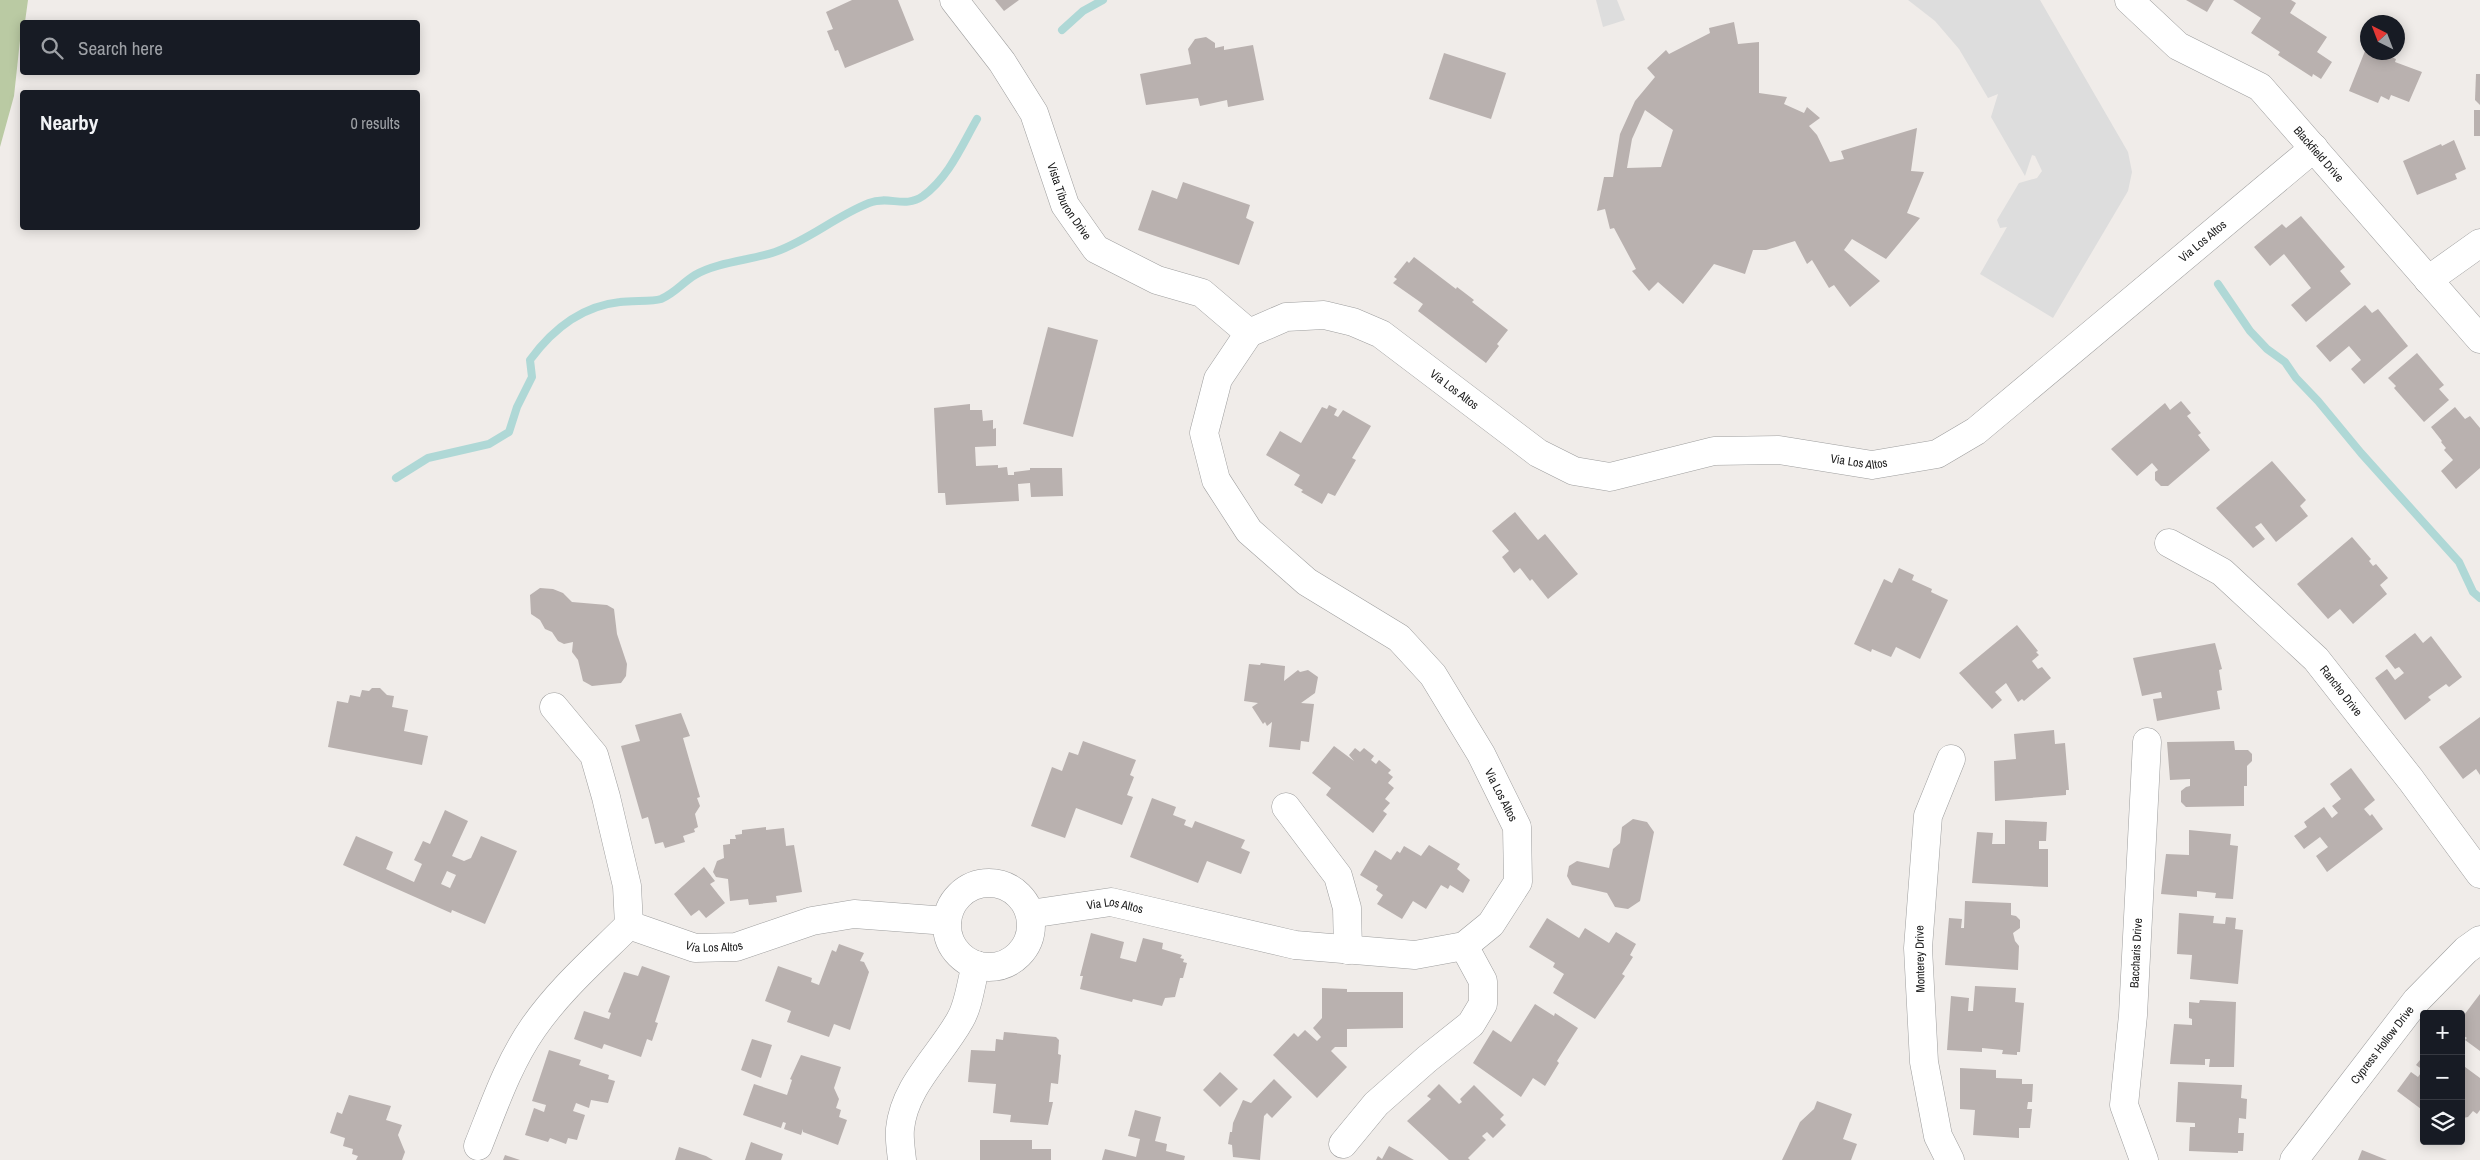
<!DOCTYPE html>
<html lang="en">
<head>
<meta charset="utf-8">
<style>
  :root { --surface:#171b24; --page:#242831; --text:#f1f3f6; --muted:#9ea1a6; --line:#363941 }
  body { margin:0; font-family:"Archivo Narrow",sans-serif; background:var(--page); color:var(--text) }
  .controls { position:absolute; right:15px; bottom:15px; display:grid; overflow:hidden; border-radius:5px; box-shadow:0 2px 12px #0003 }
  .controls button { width:45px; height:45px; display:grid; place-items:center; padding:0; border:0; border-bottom:1px solid var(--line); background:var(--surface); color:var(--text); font:25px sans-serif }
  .compass { position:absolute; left:2360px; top:15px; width:45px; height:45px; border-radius:50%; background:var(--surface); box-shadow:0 2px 12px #0003; rotate:318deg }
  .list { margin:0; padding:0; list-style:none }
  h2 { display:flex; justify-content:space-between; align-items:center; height:65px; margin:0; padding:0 20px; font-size:21px }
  h2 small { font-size:16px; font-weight:400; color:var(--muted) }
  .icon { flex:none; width:28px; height:28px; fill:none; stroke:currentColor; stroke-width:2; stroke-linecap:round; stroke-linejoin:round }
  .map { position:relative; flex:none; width:2480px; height:1160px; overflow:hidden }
  .search { position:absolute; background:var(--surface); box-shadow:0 2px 12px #0003; left:20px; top:20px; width:400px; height:55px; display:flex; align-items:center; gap:12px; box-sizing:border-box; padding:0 18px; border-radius:5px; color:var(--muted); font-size:19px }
  .panel { position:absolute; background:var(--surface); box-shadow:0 2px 12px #0003; left:20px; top:90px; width:400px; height:140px; border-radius:5px }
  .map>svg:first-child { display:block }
</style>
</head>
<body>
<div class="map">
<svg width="2480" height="1160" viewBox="0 0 2480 1160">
  <rect width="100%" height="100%" fill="#f0ece9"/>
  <path fill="#bacaa3" d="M0 0H28L25 22H22L14 96 0 147Z"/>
  <g fill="#ddd">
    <path d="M1596 0H1617L1625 20 1603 27Z"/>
    <path d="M1908 0H2040L2128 152 2132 172 2128 191 2053 318 1980 274 2007 227 2000 228 1997 220 2019 183 2037 178 2042 171 2035 156 2032 155 2025 176 1991 117 1998 94 1988 98 1959 49 1935 21Z"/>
  </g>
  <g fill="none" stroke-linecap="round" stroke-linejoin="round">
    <g stroke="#afd8d6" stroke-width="8">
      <path d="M1062 30 1083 11 1103 0"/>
      <path d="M2218 284 2250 331 2267 349 2285 362 2296 378 2318 401 2361 453 2459 562 2473 592 2480 598"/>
      <path d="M396 478 428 458 489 444 509 432 517 407 532 377 530 360C552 330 582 306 620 302 631 300 652 302 661 299 675 293 682 283 695 275 717 262 752 260 775 252 809 240 836 216 869 203 890 195 904 209 923 196 949 177 962 145 977 119"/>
    </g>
  </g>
  <g fill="#b9b1af" fill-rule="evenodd">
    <path d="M852 0H898L914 40 845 68 838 50 835 51 827 31 833 29 826 12Z"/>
    <path d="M995 0H1019L1004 11Z"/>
    <path d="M2186 0H2214L2207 12Z"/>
    <path d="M2233 0H2291L2296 3 2290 13 2327 37 2317 52 2332 62 2321 79 2313 74 2312 77 2278 55 2280 52 2251 33 2261 18Z"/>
    <path d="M1734 22 1738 44 1759 42V93L1787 97 1784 104 1804 113 1807 107 1820 118 1809 126 1817 135 1830 162 1844 159 1841 151 1917 128 1911 171 1924 172 1907 213 1920 218 1886 259 1852 239 1844 250 1880 281 1850 307 1834 285 1829 288 1812 260 1807 264 1795 241 1766 250H1753L1745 274 1714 264 1683 304 1658 282 1649 291 1632 271 1636 269 1614 228 1610 229 1605 209 1597 211 1604 177H1613L1620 134 1635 101 1655 77 1647 68 1666 50 1669 54 1710 33 1709 28ZM1645 110 1673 130 1661 167 1627 168 1632 139Z"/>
    <path d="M1206 37 1215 43V48L1224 46V50L1253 45 1264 100 1228 107 1227 100 1200 106 1198 98 1146 105 1140 74 1191 64 1188 49 1195 39Z"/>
    <path d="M2367 46 2368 52H2380L2396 59 2395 62 2422 72 2409 102 2391 95 2389 100 2381 96 2378 103 2349 91Z"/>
    <path d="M1444 53 1506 73 1491 119 1429 99Z"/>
    <path d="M2476 74H2480V105L2475 100Z"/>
    <rect x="2474" y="110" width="6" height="26"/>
    <path d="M2454 140 2466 169 2455 174 2457 179 2417 195 2403 161 2441 144 2442 146Z"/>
    <path d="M1183 182 1250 205 1246 218 1254 222 1239 265 1138 230 1152 190 1177 199Z"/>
    <path d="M2301 216 2345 267 2340 271 2351 284 2306 322 2291 305 2311 288 2284 254 2270 266 2254 247 2282 224 2286 228Z"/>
    <path d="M1414 257 1456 289 1457 287 1474 300 1472 302 1508 330 1497 344 1499 346 1486 363 1418 311 1423 304 1393 283 1397 279 1394 277 1407 261 1409 263Z"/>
    <path d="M2365 305 2372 313 2378 309 2408 346 2364 384 2351 369 2361 360 2349 346 2330 362 2316 346Z"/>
    <path d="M1048 327 1098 340 1073 437 1023 424Z"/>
    <path d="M2417 353 2444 385 2439 389 2449 400 2424 422 2394 388 2396 386 2388 378Z"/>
    <path d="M2181 401 2191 413 2187 416 2201 433 2198 435 2210 450 2168 486H2161L2155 480V472L2158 470 2152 463 2137 476 2111 449 2165 403 2170 410Z"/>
    <path d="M970 404V410H982L983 421 993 420V429L996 428V446L975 447 976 466 998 465V468L1007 467 1008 475H1014V472L1030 470V468H1062L1063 496 1031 497 1030 483 1018 484 1019 501 946 505 945 493H938L934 408Z"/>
    <path d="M1329 405 1337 409 1334 415 1338 417 1343 410 1371 426 1352 458 1356 460 1335 496 1328 493 1322 504 1301 492 1303 490 1294 485 1300 475 1266 455 1280 431 1301 443 1322 407 1327 409Z"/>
    <path d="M2455 407 2465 419 2470 416 2480 428V468L2456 489 2441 471 2453 460 2444 450 2446 448 2441 442 2442 441 2431 427Z"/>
    <path d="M2272 461 2306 500 2300 506 2308 516 2276 542 2261 523 2255 527 2265 539 2253 548 2216 508Z"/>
    <path d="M1515 512 1538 540 1545 534 1578 574 1548 599 1532 579 1530 581 1520 568 1514 573 1502 557 1509 551 1492 531Z"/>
    <path d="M2352 537 2371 559 2369 561 2373 566 2376 564 2388 578 2380 585 2387 594 2353 624 2340 609 2328 619 2297 584Z"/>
    <path d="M1899 568 1914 575 1912 580 1932 589 1931 592 1948 600 1920 659 1896 647 1891 657 1872 649 1871 652 1854 644 1884 579 1892 583Z"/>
    <path d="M540 588 553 589 563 593 572 602 607 605 614 609 617 634 627 664 626 676 621 683 592 686 583 681 578 660 572 652 573 642 564 644 558 641 552 632 545 629 540 620 531 614 530 595Z"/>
    <path d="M2017 625 2038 651 2036 652 2039 655 2032 661 2038 669 2042 667 2051 678 2024 701 2022 699 2018 702 2006 683 1995 692 2002 700 1992 709 1959 673Z"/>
    <path d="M2415 633 2423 643 2431 636 2462 677 2449 687 2446 684 2428 697 2431 700 2405 720 2375 678 2387 669 2395 680 2404 673 2399 667 2395 669 2385 656Z"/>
    <path d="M2215 643 2222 669 2219 670 2222 690 2217 691 2220 709 2157 721 2153 699 2162 698 2161 692 2142 696 2133 658Z"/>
    <path d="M1261 663 1285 666 1284 681 1298 670 1300 672 1308 670 1318 677 1315 693 1301 703 1314 704 1309 742 1301 741 1300 750 1269 747 1272 722 1267 726 1265 722 1263 724 1252 707 1258 703 1244 701 1249 664 1260 665Z"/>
    <path d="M372 688H380L387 695 394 696 392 707 408 710 404 731 428 736 422 765 328 747 337 701 348 703 350 695 360 697 362 690 369 691Z"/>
    <path d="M681 713 690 736 683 738 700 797 697 798 700 806 695 814 698 827 694 829 695 832 683 836 685 842 665 848 663 842 655 844 648 817 642 819 621 746 640 741 635 725Z"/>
    <path d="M2480 717V775L2476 769 2463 779 2439 747Z"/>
    <path d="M2054 730 2055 744 2065 743 2069 790H2066V795L1995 801 1994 761 2016 759 2014 734Z"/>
    <path d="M1083 741 1136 760 1130 775 1134 777 1127 795 1133 797 1122 825 1076 808 1065 838 1031 826 1052 767 1062 771 1069 752 1078 755Z"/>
    <path d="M2234 741 2235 750H2248L2252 754V761L2247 766V786H2244V806L2186 807 2181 802V791L2186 787 2190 786V779L2170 780 2167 742Z"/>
    <path d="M1334 746 1354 761 1349 755 1355 748 1360 752 1364 748 1374 756 1371 760 1376 764 1379 760 1391 770 1388 773 1393 777 1388 783 1394 788 1385 799 1390 803 1383 811 1387 814 1373 833 1326 795 1331 788 1312 773Z"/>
    <path d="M2351 768 2375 800 2364 809 2370 816 2372 814 2383 829 2327 872 2316 856 2328 847 2320 837 2304 849 2294 836 2307 827 2304 822 2324 807 2332 818 2338 813 2332 806 2341 799 2330 784Z"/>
    <path d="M1152 798 1176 807 1173 815 1186 820 1184 825 1192 828 1195 821 1245 840 1241 848 1250 852 1241 874 1207 861 1198 883 1130 857Z"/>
    <path d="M445 810 468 821 452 856 464 861 471 858 481 836 517 851 485 924 452 910 451 913 343 865 356 836 393 852 386 869 414 882 422 864 414 860 423 841 430 844ZM447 871 456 875 450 888 441 884Z"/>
    <path d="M1633 819 1647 822 1654 832 1640 901 1628 909 1615 907 1607 893 1572 885 1567 876 1569 866 1577 861 1609 868 1613 849 1620 843 1622 827Z"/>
    <path d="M2005 820 2047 822 2046 841H2039V849H2048V887L1972 883 1977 832 1993 833 1992 844H2005Z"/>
    <path d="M766 827V830L784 828 786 846 794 845 802 892 776 896 777 902 749 905 748 899 730 901 728 879 716 877 713 872 717 861 724 858 723 845 730 844V839H736L735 835 742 834V830Z"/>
    <path d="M2189 830 2231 834 2230 845 2238 846 2233 899 2215 898 2216 893 2197 891V897L2161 894 2166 854 2189 855Z"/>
    <path d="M1429 845 1460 864 1457 869 1470 880 1463 893 1450 885 1448 889 1441 885 1426 909 1413 901 1402 919 1377 904 1383 895 1376 890 1378 886 1360 875 1375 850 1391 860 1397 851 1400 853 1404 846 1421 856Z"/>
    <path d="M704 867 715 881 710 884 725 903 706 918 699 910 691 916 674 894Z"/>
    <path d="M1965 901 2011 903V915L2016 916 2020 920V928L2013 933 2015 941 2019 946 2018 970 1945 965 1949 918 1962 919 1961 928H1964Z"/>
    <path d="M2179 913 2214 916 2213 923 2225 924 2226 917 2236 918 2235 929 2243 930 2238 984 2190 979 2192 955 2177 954Z"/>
    <path d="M1547 918 1579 938 1585 928 1609 943 1616 932 1636 944 1630 955 1633 957 1622 974 1625 976 1595 1019 1553 993 1564 974 1553 967 1555 963 1529 947Z"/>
    <path d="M1091 933 1124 942 1120 958 1136 962 1143 938 1163 943 1162 949 1182 955 1180 958 1184 959 1183 962 1187 963 1183 978H1180L1175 997 1165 998 1162 1006 1133 999 1132 1002 1080 989 1083 976H1080Z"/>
    <path d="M839 944 864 953 860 961 864 962 869 972 850 1030 834 1024 829 1037 787 1022 791 1011 765 1001 778 966 812 978 811 982 819 985 832 950 836 952Z"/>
    <path d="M642 966 670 976 655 1022 658 1023 652 1041 647 1039 641 1057 604 1044 602 1049 574 1039 584 1011 609 1019 611 1013 608 1012 624 972 638 976Z"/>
    <path d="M1975 986 2016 988 2015 1002 2024 1003 2020 1052H2017V1055L2002 1054 2003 1050 1982 1048V1052L1947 1050 1951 996 1969 998 1968 1011H1973Z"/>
    <path d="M1322 988 1347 989V992H1403V1028L1347 1029V1047H1335L1331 1051 1347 1067 1317 1098 1273 1055 1294 1033 1298 1037 1305 1030 1317 1041 1321 1037 1313 1028 1322 1018Z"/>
    <path d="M2480 994V1051L2465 1040 2467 1038 2461 1034V1019Z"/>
    <path d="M2200 1000 2236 1002 2234 1067H2209L2210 1059H2205V1065L2170 1064 2174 1024 2192 1025V1019L2189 1018V1002L2199 1003Z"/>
    <path d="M1535 1004 1554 1016 1555 1013 1578 1028 1557 1061 1559 1063 1545 1086 1533 1078 1521 1097 1473 1063 1493 1030 1511 1042Z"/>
    <path d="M1004 1032 1056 1037 1059 1040 1058 1054 1061 1055 1058 1084 1051 1083 1049 1102H1053L1048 1125 1010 1122 1011 1115 993 1113 996 1084 968 1082 971 1050 995 1051 996 1039 1003 1040Z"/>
    <path d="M752 1039 772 1045 761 1078 741 1070Z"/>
    <path d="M549 1050 581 1060 579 1065 609 1075 608 1079 615 1081 608 1103 591 1100 589 1108 576 1103 573 1111 585 1115 577 1140 568 1138 566 1144 550 1138 548 1142 525 1135 534 1108 544 1112 546 1105 532 1101Z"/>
    <path d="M801 1055 841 1067 834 1088 839 1099 836 1108 841 1110 839 1117 847 1120 838 1145 803 1132V1129L801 1135 784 1129 786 1123 783 1122 781 1128 743 1115 754 1084 787 1095 792 1080 790 1079Z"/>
    <path d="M2424 1055V1104L2421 1109 2397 1091 2411 1072 2418 1077 2423 1070 2416 1065Z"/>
    <path d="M2461 1064 2480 1078V1110L2477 1114 2473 1111 2468 1117 2463 1118Z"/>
    <path d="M1960 1068 1996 1070V1078L2022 1079V1084H2033L2032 1102H2028L2027 1109H2032L2030 1128H2019V1138L1973 1135 1975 1110 1960 1109Z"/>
    <path d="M1220 1072 1238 1089 1220 1107 1203 1090Z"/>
    <path d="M1274 1079 1292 1097 1272 1118 1267 1113 1264 1116 1260 1160 1233 1157 1232 1145 1228 1144 1230 1132H1232L1233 1123 1243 1100 1251 1103Z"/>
    <path d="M2178 1082 2242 1085 2241 1098 2247 1099 2246 1119 2239 1118 2238 1133H2244L2243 1151H2238V1153L2189 1151 2190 1127H2195V1123L2176 1122Z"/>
    <path d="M1439 1084 1459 1104 1462 1102 1460 1099 1474 1085 1504 1115 1500 1119 1506 1125 1493 1138 1487 1132 1482 1136 1486 1140 1468 1158 1470 1160H1449L1407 1121 1431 1099 1427 1096Z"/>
    <path d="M349 1095 391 1106 386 1120 402 1125 398 1135 405 1152 402 1160H356L358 1156 352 1154 353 1149 343 1146 345 1138 330 1133 337 1112 342 1114Z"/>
    <path d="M1817 1101 1852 1114 1843 1139 1857 1144 1851 1160H1782L1800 1122 1814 1109Z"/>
    <path d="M1135 1110 1161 1117 1155 1141 1167 1144 1166 1151 1185 1156 1184 1160H1102L1105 1149 1136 1157 1140 1139 1128 1136Z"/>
    <path d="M980 1140H1032V1149H1051V1160H980Z"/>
    <path d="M751 1142 783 1154 781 1160H745Z"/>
    <path d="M1389 1146 1414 1160H1376L1378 1156 1382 1159Z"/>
    <path d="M679 1147 706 1156 713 1160H675Z"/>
    <path d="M2362 1150 2387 1160H2358Z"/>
    <path d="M505 1155 520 1160H503Z"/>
  </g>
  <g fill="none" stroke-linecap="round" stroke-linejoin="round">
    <g stroke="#9e9e9e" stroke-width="29">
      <g id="minor">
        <path id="s1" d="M954 0 1002 62 1034 113 1065 205 1096 249 1157 280 1202 293 1249 333"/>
        <path d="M2428 280 2480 243"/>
        <path id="s2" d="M2169 543 2222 572 2316 659 2411 780 2480 874"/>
        <path d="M1286 807 1338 876 1347 908 1348 950"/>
        <circle cx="989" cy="925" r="42"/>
        <path id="s3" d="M1030 914 1111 902 1295 945 1415 955 1464 946 1491 924 1518 882 1517 827 1481 754 1433 675 1399 638 1307 582 1249 531 1216 480 1204 433 1218 379 1249 333 1286 317 1324 315 1353 322 1381 334 1538 453 1574 471 1610 477 1714 451 1779 450 1872 465 1937 454 1976 431 2314 148"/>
        <path id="s4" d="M629 925 695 948 736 947 812 921 854 914 947 921"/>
        <path d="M1343 1144 1376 1104 1427 1059 1471 1024 1483 1004V981L1464 946"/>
        <path d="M478 1146C494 1106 508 1064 533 1028 560 989 596 958 629 925L627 886 606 797 594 755 554 707"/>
        <path d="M902 1160C901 1150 899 1139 900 1129 904 1086 940 1056 960 1020 969 1005 971 982 976 965"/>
        <path d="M1950 1160 1938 1136 1924 1062 1918 948 1928 816 1951 759"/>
        <path id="s5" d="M2144 1160 2124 1105 2133 1015 2147 742"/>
        <path id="s6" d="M2294 1160 2416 1001 2466 950 2480 940"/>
      </g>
    </g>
    <g stroke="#9e9e9e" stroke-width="29">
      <g id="tertiary">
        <path id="s7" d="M2129 0 2178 46 2260 87 2480 339"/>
      </g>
    </g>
    <use href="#minor" stroke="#fff" stroke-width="28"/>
    <use href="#tertiary" stroke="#fff" stroke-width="28"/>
  </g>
  <g text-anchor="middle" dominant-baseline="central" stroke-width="4.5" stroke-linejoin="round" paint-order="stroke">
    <g font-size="12" fill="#212121" stroke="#fff">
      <text stroke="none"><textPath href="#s7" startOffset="248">Blackfield Drive</textPath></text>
      <text stroke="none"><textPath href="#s1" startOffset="234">Vista Tiburon Drive</textPath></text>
      <text stroke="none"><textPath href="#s3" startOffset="2296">Via Los Altos</textPath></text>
      <text stroke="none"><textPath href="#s3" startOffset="1441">Via Los Altos</textPath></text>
      <text stroke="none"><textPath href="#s3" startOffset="1876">Via Los Altos</textPath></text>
      <text stroke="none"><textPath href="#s2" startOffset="229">Rancho Drive</textPath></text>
      <text transform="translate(1501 795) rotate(63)">Via Los Altos</text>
      <text stroke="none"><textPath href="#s3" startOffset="86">Via Los Altos</textPath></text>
      <text stroke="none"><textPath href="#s4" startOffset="89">Via Los Altos</textPath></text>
      <text stroke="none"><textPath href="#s5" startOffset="211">Baccharis Drive</textPath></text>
      <text transform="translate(1920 959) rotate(-91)">Monterey Drive</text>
      <text stroke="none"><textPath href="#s6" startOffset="145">Cypress Hollow Drive</textPath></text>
    </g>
  </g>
</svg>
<div class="controls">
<button>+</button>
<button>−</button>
<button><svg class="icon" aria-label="layers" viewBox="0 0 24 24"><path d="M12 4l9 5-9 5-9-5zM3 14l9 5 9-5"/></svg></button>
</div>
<svg class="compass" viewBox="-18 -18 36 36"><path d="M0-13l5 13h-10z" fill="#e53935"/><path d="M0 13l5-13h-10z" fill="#9ea1a6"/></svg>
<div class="search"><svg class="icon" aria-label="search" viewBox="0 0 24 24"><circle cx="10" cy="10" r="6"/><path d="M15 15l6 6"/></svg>Search here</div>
<section class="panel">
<h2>Nearby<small>0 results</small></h2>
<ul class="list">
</ul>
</section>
</div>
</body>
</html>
